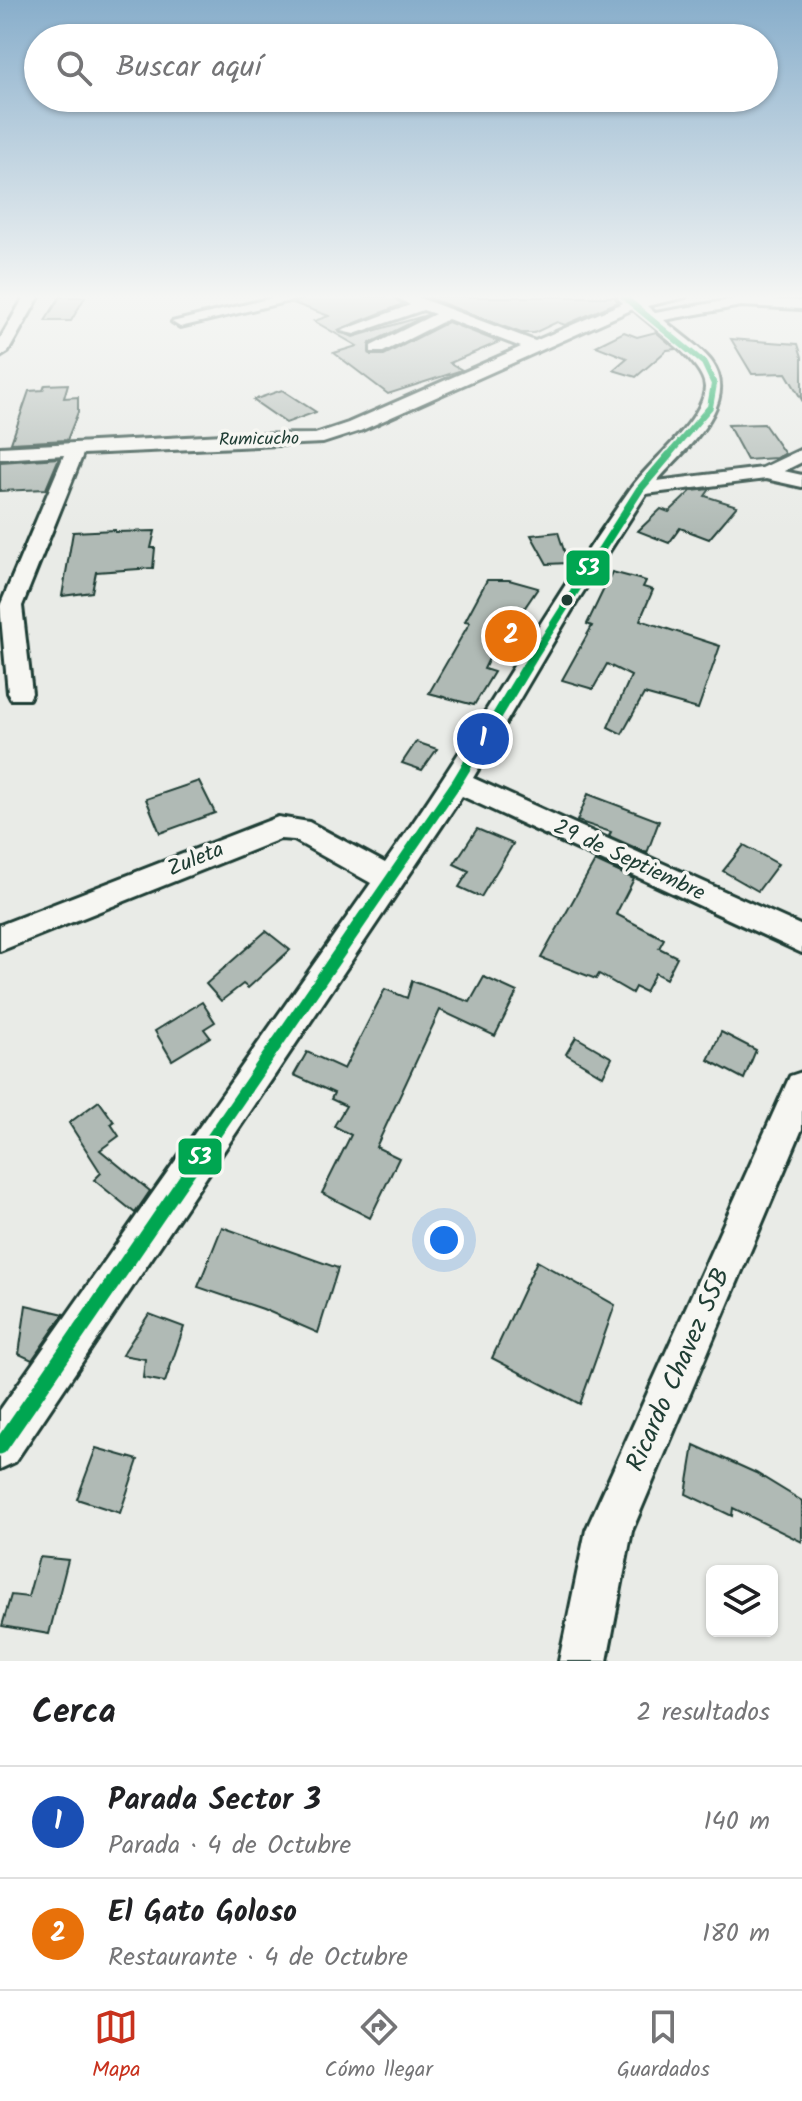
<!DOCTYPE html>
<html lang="es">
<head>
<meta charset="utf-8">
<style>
  :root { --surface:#fff; --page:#f2f2f2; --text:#202124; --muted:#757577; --line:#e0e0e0; --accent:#c8321e }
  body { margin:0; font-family:Kalam,sans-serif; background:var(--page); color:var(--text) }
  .controls { position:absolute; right:24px; bottom:24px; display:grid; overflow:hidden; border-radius:12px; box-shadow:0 2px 6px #0004 }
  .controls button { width:72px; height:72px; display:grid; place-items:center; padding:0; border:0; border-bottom:2px solid var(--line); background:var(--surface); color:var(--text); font:40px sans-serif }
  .you { position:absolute; left:444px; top:1240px; width:28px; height:28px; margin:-20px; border:6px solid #fff; border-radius:50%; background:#1a73e8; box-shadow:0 0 0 12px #1a73e833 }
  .badge { display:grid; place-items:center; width:52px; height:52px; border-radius:50%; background:var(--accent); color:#fff; font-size:26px; font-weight:700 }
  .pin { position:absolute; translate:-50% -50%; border:4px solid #fff; box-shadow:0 2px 8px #0006 }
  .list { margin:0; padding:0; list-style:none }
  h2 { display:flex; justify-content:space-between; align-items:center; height:104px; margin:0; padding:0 32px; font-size:34px }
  h2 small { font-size:26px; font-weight:400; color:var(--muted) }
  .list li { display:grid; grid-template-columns:52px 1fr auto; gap:24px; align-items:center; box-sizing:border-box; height:112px; padding:0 32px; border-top:2px solid var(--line) }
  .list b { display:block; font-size:30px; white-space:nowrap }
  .list p { margin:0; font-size:26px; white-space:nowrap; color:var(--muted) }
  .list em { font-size:26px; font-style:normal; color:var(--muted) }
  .icon { flex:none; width:44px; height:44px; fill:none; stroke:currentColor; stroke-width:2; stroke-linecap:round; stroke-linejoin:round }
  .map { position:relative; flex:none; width:802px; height:1661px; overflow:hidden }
  .search { position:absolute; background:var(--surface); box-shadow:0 2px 6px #0004; left:24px; right:24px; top:24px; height:88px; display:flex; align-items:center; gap:20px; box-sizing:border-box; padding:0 28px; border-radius:44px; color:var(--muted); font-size:30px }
  .sheet { height:328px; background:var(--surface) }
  nav { display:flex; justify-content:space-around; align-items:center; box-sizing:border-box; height:112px; border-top:2px solid var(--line); background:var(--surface); font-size:22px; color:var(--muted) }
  nav a { display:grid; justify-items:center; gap:4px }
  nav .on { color:var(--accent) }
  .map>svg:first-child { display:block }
</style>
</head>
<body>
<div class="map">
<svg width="802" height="1661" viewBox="0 0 802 1661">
  <rect width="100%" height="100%" fill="#e9ebe7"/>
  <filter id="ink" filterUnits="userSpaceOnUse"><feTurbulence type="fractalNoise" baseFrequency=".0125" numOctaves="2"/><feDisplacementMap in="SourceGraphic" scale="16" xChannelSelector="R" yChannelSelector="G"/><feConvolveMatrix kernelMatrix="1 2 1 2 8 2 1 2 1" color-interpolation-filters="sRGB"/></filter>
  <g filter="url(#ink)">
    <g fill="#b0bab5" stroke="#1f3d34" stroke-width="2">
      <path d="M60 297H85L71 321H45Z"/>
      <path d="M309 297H393L403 304 338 330 353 337 427 315 370 343 371 355H384L448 322 499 342 450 363 462 370 388 394 334 353 357 346 314 321 329 316 293 303Z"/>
      <path d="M426 297H614L618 302 565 325 557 322 534 333H521Z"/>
      <path d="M624 332 637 337 656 332 676 349 667 350 636 377 613 370 627 358 596 346Z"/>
      <path d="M731 339 798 344 802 357V400L786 373 752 374Z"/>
      <path d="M68 384 64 398 78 397V412L67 440 11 443 29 391 43 390 45 385Z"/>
      <path d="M282 390 316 412 286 423 253 400Z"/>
      <path d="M764 424 785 454 776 458 747 460 728 425Z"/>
      <path d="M59 458 46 489 0 491V462Z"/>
      <path d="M710 489 705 496 737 506 709 539 680 528 669 543 638 531 661 509 669 512 691 491Z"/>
      <path d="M115 530V532L155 531 151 548H155L153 568 96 572 92 592 62 596 73 532Z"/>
      <path d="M558 532 568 563 547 564 531 535Z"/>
      <path d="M612 572 646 581 643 587 653 590 640 620 720 646 698 709 644 694 622 734 608 727 631 676 607 664 593 689 562 680 592 626 587 624Z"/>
      <path d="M487 580H509L538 588 517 619 509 617 484 669 494 672 474 705 429 693 470 622 465 621Z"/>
      <path d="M416 742 437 749 422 770 402 763Z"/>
      <path d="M199 781 215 813 160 833 146 799Z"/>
      <path d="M588 794 659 821 647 853 609 836 611 832 577 821Z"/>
      <path d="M477 829 513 844 481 897 459 887 469 871 454 864Z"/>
      <path d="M744 845 778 864 758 891 723 871Z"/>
      <path d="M595 861 634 879 616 914 664 939 659 948 677 957 666 979 655 973 645 992 635 987 632 993 599 974 596 979 541 958Z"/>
      <path d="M266 931 290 950 248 988 243 984 221 1001 206 984Z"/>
      <path d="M484 977 517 992 495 1036 440 1010 376 1147 399 1158 370 1218 322 1193 351 1135 334 1126 346 1106 331 1099 334 1093 294 1075 307 1052 344 1069 385 989 407 998 412 981 470 1002Z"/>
      <path d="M202 1002 215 1022 204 1029 210 1037 172 1060 155 1031Z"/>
      <path d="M721 1032 756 1050 744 1079 708 1060Z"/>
      <path d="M576 1037 612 1058 603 1076 566 1054Z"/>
      <path d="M99 1101 114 1122 111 1124 119 1136 100 1150 150 1191 135 1213 94 1180 101 1173 69 1123Z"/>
      <path d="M222 1227 338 1268 318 1333 263 1309 198 1287Z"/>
      <path d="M537 1261 615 1305 580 1404 492 1358Z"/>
      <path d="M26 1305 64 1314 32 1360 19 1354Z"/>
      <path d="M149 1314 184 1327 165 1382 143 1378 145 1359 122 1355Z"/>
      <path d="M694 1445 756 1473 802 1501V1542L733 1508 732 1516 686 1494Z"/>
      <path d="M96 1448 138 1460 120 1513 77 1499Z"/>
      <path d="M39 1557 68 1560 49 1634 2 1626 11 1595 28 1597Z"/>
    </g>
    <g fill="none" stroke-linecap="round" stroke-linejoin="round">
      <g stroke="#1f3d34" stroke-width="6">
        <g id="minor">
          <path d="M24 297H39L8 352 0 357V339Z"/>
          <path d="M276 297H306L180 327 172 322Z"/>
          <path d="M396 297H417L535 341 623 303 617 297H686L647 306 655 313 741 298 802 301V309L741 306 664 320C678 333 699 346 711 361 743 404 683 450 657 481L762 468 802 449V462L784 471 802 475V487L766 479 646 494 578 600 473 778 802 926V953L462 796 15 1462 0 1469V1410L371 883 294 840 280 839 0 951V925L278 817 309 822 385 863C472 741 544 610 631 488 651 460 703 421 705 388 706 364 651 325 633 309L360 431 323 443 83 454 22 606 32 693 29 699H11L8 693 0 606 64 455 0 459V447L223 435 315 434 348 423 521 347 448 319 383 352H371V346L435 314 423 310 354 334 341 331 410 305Z"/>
          <path d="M802 1072V1129L632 1531 607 1661H559L586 1530 790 1076Z"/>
        </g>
      </g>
      <use href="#minor" fill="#f6f6f2" fill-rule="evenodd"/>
      <g stroke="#f6f6f2" stroke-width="10">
        <path id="bus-1-far4" d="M624 297 704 363 714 384 710 407 667 457"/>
      </g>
      <g stroke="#f6f6f2" stroke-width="13">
        <path id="bus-1-far3" d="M531 660 640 489 669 455"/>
      </g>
      <g stroke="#f6f6f2" stroke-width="16">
        <path id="bus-1-far2" d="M364 917 457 782 532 658"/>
      </g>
      <g stroke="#f6f6f2" stroke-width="18">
        <path id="bus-1-far1" d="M139 1245 365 915"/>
      </g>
      <g stroke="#f6f6f2" stroke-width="21">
        <path id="bus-1" d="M0 1447 140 1243"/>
      </g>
      <use href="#bus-1-far4" stroke="#00a651" stroke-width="6"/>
      <use href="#bus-1-far3" stroke="#00a651" stroke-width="8"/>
      <use href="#bus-1-far2" stroke="#00a651" stroke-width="10"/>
      <use href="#bus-1-far1" stroke="#00a651" stroke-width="12"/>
      <use href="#bus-1" stroke="#00a651" stroke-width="15"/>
    </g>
  </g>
  <linearGradient id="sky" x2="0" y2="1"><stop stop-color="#88aecb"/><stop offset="0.56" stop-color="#f5f6f4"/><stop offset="1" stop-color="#f5f6f4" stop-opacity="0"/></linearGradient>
  <rect width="802" height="530" fill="url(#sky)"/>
  <circle fill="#1f3d34" stroke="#f6f6f2" stroke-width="3" cx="567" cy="600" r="7"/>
  <g text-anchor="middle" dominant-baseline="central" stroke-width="7" stroke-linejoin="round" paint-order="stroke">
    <g font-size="18" fill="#1f3d34" stroke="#f6f6f2">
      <text transform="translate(259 440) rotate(-1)">Rumicucho</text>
    </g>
    <g font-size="22" fill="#1f3d34" stroke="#f6f6f2">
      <text transform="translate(196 860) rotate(-22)">Zuleta</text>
      <text transform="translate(629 861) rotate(25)">29 de Septiembre</text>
    </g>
    <g font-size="26" fill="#1f3d34" stroke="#f6f6f2">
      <text transform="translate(679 1370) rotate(-66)">Ricardo Chavez S5B</text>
    </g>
  </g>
  <g stroke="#f6f6f2" stroke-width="3">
    <rect x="565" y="549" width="46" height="38" rx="8" fill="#00a651"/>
    <rect x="177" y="1137" width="46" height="39" rx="8" fill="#00a651"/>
  </g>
  <g font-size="22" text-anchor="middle" font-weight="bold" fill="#fff">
    <text x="588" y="575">53</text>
    <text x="200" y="1164">53</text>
  </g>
</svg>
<div class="controls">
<button><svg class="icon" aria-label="layers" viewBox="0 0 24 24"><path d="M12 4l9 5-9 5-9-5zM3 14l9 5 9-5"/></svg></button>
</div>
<div class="you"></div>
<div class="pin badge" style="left:483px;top:739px;background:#1a4fb4">1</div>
<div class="pin badge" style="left:511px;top:636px;background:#e8710a">2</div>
<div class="search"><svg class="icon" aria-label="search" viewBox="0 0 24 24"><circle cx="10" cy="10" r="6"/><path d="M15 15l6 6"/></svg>Buscar aquí</div>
</div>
<section class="sheet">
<h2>Cerca<small>2 resultados</small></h2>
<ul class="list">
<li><span class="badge" style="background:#1a4fb4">1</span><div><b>Parada Sector 3</b><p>Parada · 4 de Octubre</p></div><em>140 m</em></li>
<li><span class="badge" style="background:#e8710a">2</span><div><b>El Gato Goloso</b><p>Restaurante · 4 de Octubre</p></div><em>180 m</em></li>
</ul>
</section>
<nav>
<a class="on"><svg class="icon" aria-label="map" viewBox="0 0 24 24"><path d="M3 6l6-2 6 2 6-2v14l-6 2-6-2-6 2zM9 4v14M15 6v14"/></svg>Mapa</a>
<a><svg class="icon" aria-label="directions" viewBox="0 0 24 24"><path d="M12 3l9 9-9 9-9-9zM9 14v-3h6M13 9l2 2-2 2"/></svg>Cómo llegar</a>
<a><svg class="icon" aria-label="saved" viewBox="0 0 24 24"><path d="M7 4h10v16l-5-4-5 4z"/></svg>Guardados</a>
</nav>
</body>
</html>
